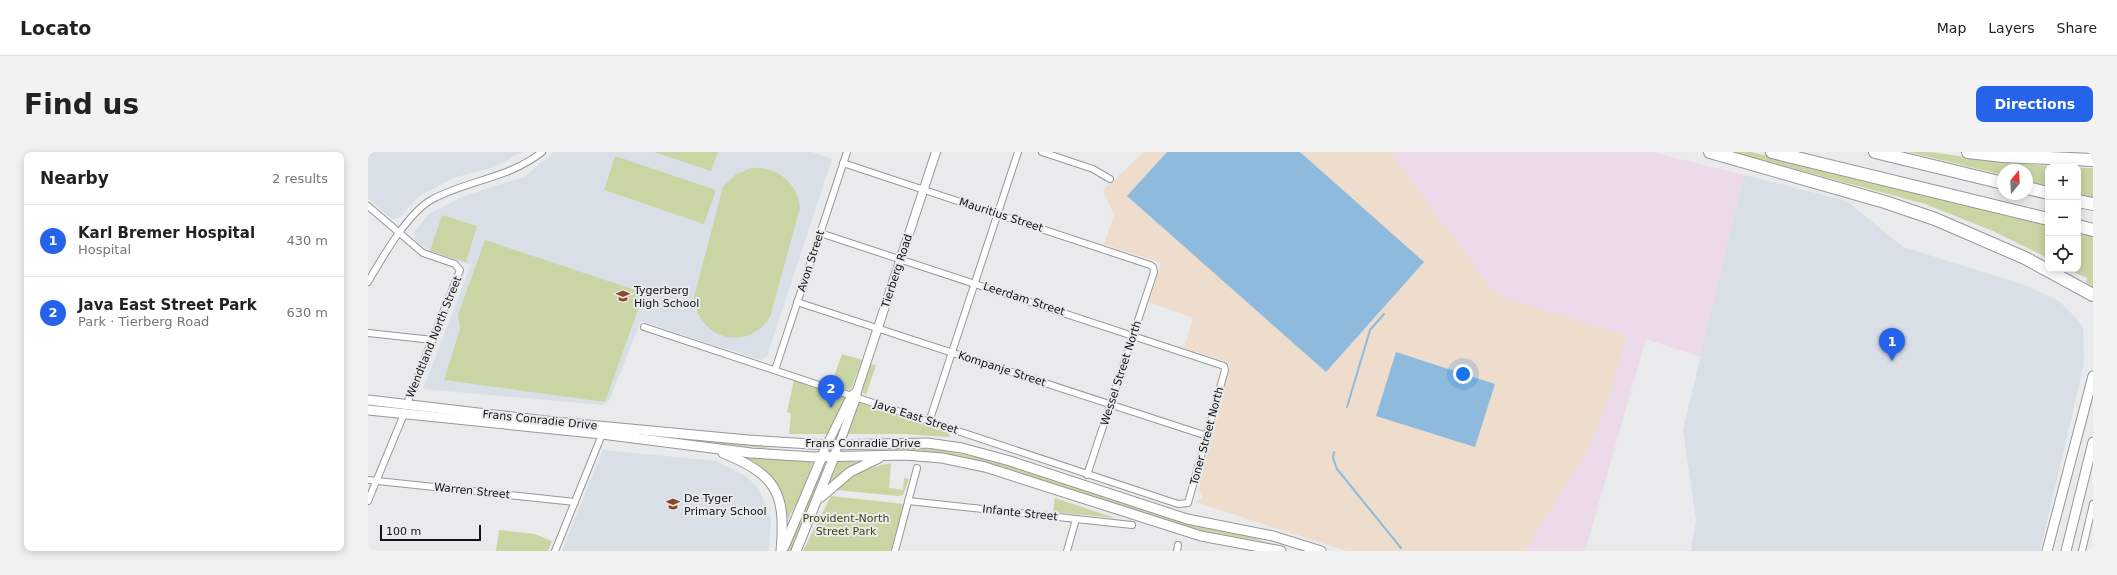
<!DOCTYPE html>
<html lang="en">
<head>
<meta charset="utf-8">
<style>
  :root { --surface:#fff; --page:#f2f2f2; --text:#222; --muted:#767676; --line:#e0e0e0; --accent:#2563eb }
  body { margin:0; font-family:"DejaVu Sans",sans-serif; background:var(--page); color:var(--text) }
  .controls { position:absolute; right:12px; top:12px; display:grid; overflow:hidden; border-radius:8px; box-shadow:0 2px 10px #0003 }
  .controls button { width:36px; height:36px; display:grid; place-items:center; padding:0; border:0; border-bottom:1px solid var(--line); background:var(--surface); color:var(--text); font:20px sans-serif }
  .compass { position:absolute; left:1629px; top:12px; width:36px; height:36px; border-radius:50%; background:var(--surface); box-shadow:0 2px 10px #0003; rotate:18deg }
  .scale { position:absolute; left:12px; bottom:10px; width:101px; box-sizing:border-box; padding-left:4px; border:2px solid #111212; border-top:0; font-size:11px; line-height:14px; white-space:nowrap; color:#111212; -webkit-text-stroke:3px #e8eaec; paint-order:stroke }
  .you { position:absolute; left:1095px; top:222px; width:14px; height:14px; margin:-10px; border:3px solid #fff; border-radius:50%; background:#1a73e8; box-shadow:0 0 0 6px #1a73e833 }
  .badge { display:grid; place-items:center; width:26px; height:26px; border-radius:50%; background:var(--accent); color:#fff; font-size:13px; font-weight:700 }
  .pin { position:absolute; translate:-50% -33px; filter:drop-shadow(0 1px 2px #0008) }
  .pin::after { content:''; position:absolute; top:21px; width:14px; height:12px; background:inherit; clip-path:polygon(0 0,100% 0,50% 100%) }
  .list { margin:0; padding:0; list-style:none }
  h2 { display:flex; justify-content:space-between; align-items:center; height:52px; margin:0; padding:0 16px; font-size:17px }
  h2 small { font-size:13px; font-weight:400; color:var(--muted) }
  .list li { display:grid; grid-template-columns:26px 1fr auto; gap:12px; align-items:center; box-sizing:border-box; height:72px; padding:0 16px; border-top:1px solid var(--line) }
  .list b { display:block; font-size:15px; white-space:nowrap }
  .list p { margin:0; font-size:13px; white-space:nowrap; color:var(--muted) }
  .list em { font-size:13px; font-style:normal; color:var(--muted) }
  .icon { flex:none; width:22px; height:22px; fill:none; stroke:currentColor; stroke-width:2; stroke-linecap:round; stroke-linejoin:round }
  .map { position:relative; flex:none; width:1725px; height:399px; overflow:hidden; border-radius:8px }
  header { display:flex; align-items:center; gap:24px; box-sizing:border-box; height:56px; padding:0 20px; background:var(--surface); border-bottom:1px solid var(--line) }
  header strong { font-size:19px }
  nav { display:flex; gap:22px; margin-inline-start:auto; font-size:14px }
  .intro { display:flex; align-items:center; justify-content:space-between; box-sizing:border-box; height:96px; padding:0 24px }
  h1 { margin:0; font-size:28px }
  .button { padding:10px 18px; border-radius:8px; background:var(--accent); color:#fff; font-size:14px; font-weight:700 }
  main { display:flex; gap:24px; padding:0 24px }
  aside { flex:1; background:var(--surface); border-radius:8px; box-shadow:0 2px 10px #0003 }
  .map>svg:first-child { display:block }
</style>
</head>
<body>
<header>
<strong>Locato</strong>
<nav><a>Map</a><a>Layers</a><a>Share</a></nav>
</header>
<div class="intro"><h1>Find us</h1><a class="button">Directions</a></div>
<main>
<aside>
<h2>Nearby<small>2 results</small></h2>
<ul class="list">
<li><span class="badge">1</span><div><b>Karl Bremer Hospital</b><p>Hospital</p></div><em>430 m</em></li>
<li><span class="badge">2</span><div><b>Java East Street Park</b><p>Park · Tierberg Road</p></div><em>630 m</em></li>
</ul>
</aside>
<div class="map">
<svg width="1725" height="399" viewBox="0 0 1725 399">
  <rect width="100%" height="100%" fill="#e8eaec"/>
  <path fill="#ecdaeb" d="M1022 0H1284L1376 23 1333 205 1278 187 1217 399H1157L1220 297 1241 246 1259 184 1138 146 1123 136Z"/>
  <path fill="#edc" d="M776 0H1022L1123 136 1138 146 1259 184 1241 246 1220 297 1157 399H979L827 350 835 346 830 337 863 211 816 196 825 166 781 150 793 111 736 92 746 63 735 38Z"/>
  <g fill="#d8dfe7">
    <path d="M0 0H154L127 15 88 25 51 44 31 66 24 67 0 47Z"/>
    <path d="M186 0H444L464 7 399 204 393 208 273 169 241 249 234 253 55 237 103 113 61 99 46 87V80L61 62 96 44 156 25Z"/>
    <path d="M1376 23 1479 49 1535 95 1657 133 1691 149 1710 168 1715 176 1716 212 1672 399H1323L1328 368 1315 278Z"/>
    <path d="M235 298 348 309 378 324 391 337 403 367 401 399H194Z"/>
  </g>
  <g fill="#c9d6a4">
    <path d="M286 0H350L343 19Z"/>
    <path d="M1364 0H1383L1680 72V106L1625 79 1557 52Z"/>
    <path d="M1540 0H1563L1640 11 1696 15H1680V34L1659 29V18H1635V23Z"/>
    <path d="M247 4 348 38 336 72 236 38Z"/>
    <path d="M383 16C409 14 429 30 432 56L402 165C379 201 329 187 326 145L355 35 367 23Z"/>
    <path d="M1710 16H1725V45L1710 42Z"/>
    <path d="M74 63 109 74 98 110 62 99Z"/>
    <path d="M1710 80 1725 83V135L1718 130 1719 126 1699 117H1710Z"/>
    <path d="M117 88 276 141 237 250 76 228 92 177 90 163Z"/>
    <path d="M474 202 494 208 484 235 481 238 467 233 468 231 464 230Z"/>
    <path d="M503 212 508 213 498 243 494 240Z"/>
    <path d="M426 228 580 281 582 285 535 282H421L423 262 419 260Z"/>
    <path d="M268 281 384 292 406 297 299 287Z"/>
    <path d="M540 295 574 298 622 308 816 371 883 385 927 399 892 389 824 377 600 306 578 302 512 296Z"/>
    <path d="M375 305 445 310 432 345 420 367C413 348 412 330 394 316 388 312 381 309 375 305Z"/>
    <path d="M470 310H489L460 334 469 311Z"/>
    <path d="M523 311 521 336 535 338 536 326 541 327 535 343 530 344 468 338C486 321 499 316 523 311Z"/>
    <path d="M455 314V321L424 399H419Z"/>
    <path d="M463 344 536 352 523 399H435Z"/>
    <path d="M687 346 747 366 685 360Z"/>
    <path d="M131 378 167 382 184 389 180 399H128Z"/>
  </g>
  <g fill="#8ebbdd">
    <path d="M799 0H932L1056 110 958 220 759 44Z"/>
    <path d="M1028 200 1127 232 1107 295 1008 264Z"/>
  </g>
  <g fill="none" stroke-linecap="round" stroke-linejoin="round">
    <g stroke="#8ebbdd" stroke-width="2">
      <path d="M979 255 1002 178 1016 162"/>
      <path d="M966 300 965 306 969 317 1033 396"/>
    </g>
    <g stroke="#959798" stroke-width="8">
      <g id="minor">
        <path d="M674 0 725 17 742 27"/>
        <path d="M475 11 782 113 785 115 786 120 719 323"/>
        <path d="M0 54 55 101 87 112 92 118 38 254"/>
        <path d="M0 130C14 106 39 62 63 48 99 28 140 27 174 0"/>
        <path d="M429 150 839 284"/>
        <path d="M276 175 810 352 820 351 857 218 856 214 452 81"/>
        <path d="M0 181 65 188"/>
        <path d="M407 218 479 0"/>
        <path d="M561 270 650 0"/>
        <path d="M0 328 207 350"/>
        <path d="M0 349 36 262"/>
        <path d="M540 349 764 373"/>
        <path d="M187 399 235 280"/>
        <path d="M527 399 549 316"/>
        <path d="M699 399 708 367"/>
        <path d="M809 399 810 393"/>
        <path d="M1714 399 1725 352"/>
      </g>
    </g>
    <g stroke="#959798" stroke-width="10">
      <g id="tertiary">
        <path d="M459 293 483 244 489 239"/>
        <path d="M471 293 488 246 489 239 568 0"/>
      </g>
    </g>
    <g stroke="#959798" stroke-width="11">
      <g id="secondary">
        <path d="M0 248 187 270 380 288 459 293 559 291 594 296 642 309 819 367 905 384 953 399"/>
        <path d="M0 258 234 282 383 301 446 305 537 303 574 306 617 315 833 384 913 399"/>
        <path d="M355 301C409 323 418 341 413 399"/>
        <path d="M453 345 482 320 511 306"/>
        <path d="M416 395 456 300"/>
        <path d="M428 399 468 300"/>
        <path d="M1679 399 1725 224"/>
        <path d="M1698 399 1725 290"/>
      </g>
    </g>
    <g stroke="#959798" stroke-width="14">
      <g id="motorway">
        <path d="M1342 0 1517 50 1567 67 1657 106 1725 143"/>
        <path d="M1404 0 1680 67"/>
        <path d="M1507 0 1635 31"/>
        <path d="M1600 0 1635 4 1725 8"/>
        <path d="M1659 36 1680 41"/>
        <path d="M1710 49 1725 52"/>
        <path d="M1710 74 1725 78"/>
      </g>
    </g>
    <use href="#minor" stroke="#fff" stroke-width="6"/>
    <use href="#tertiary" stroke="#fff" stroke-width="8"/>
    <use href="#secondary" stroke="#fff" stroke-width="9"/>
    <use href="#motorway" stroke="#fff" stroke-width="12"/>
  </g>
  <defs>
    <g id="school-bare" transform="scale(1.08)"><path d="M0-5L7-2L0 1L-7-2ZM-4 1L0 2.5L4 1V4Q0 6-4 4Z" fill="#8e4626" stroke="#e8eaec" stroke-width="2.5" paint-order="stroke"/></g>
  </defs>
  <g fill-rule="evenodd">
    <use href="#school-bare" x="255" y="144"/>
    <use href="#school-bare" x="305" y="352"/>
  </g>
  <g text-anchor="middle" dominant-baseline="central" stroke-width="4" stroke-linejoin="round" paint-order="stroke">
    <g font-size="11" fill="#111212" stroke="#e8eaec">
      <text transform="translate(633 63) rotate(18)">Mauritius Street</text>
      <text transform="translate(443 109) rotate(-72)">Avon Street</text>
      <text transform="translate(529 119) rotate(-72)">Tierberg Road</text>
      <text transform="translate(656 147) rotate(18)">Leerdam Street</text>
      <text transform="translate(66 185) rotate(-68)">Wendtland North Street</text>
      <text transform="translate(634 217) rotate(18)">Kompanje Street</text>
      <text transform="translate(753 221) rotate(-72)">Wessel Street North</text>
      <text transform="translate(548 265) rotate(18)">Java East Street</text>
      <text transform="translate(172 268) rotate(6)">Frans Conradie Drive</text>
      <text transform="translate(839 284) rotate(-75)">Toner Street North</text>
      <text x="495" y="291">Frans Conradie Drive</text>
      <text transform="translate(104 339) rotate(6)">Warren Street</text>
      <text transform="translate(652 361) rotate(6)">Infante Street</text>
    </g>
    <g font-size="11" fill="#111212" stroke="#e8eaec" text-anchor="start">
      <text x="266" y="138">Tygerberg<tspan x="266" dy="13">High School</tspan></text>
      <text x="316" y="346">De Tyger<tspan x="316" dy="13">Primary School</tspan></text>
    </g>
    <g font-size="11" fill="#3c460d" stroke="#e8eaec">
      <text x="478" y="366">Provident-North<tspan x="478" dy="13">Street Park</tspan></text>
    </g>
  </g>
</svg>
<div class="controls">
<button>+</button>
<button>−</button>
<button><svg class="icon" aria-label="locate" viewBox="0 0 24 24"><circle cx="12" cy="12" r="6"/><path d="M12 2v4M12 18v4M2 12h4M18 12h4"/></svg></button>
</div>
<svg class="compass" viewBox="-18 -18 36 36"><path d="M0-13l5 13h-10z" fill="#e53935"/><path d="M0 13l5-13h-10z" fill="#767676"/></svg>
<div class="scale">100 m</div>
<div class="you"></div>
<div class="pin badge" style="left:1524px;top:209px">1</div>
<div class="pin badge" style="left:463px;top:256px">2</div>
</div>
</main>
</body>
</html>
